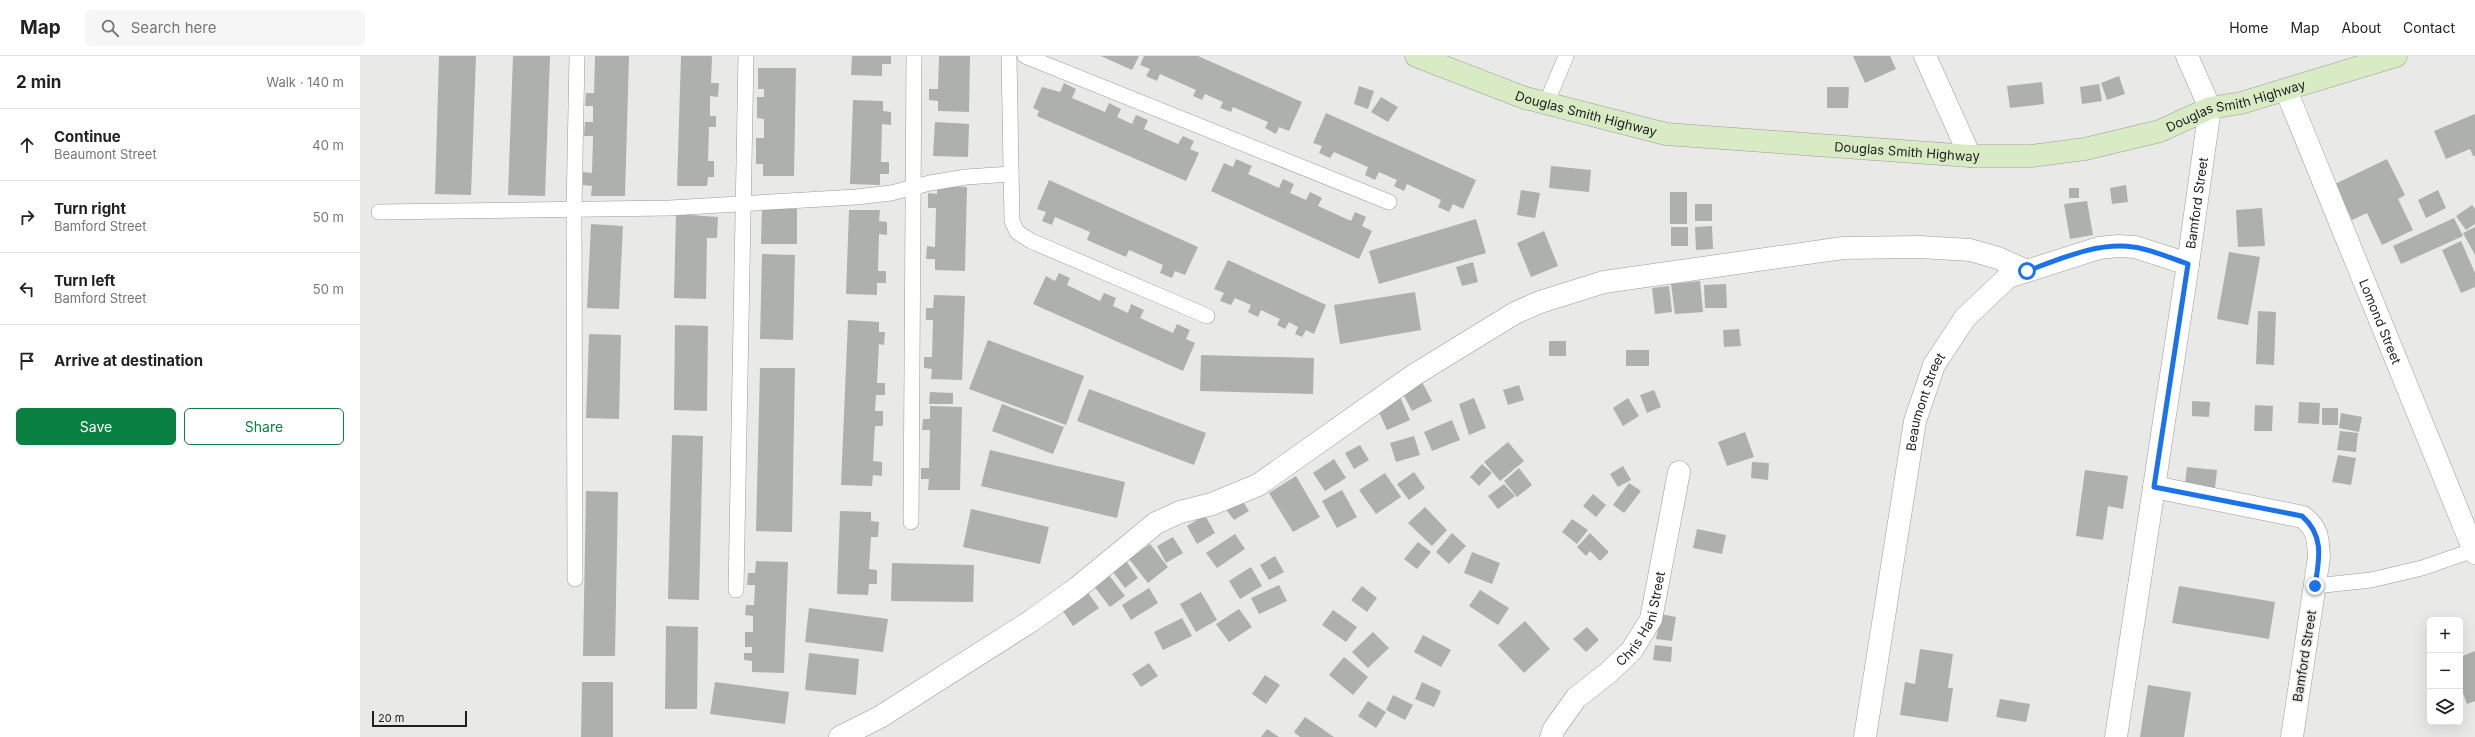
<!DOCTYPE html>
<html lang="en">
<head>
<meta charset="utf-8">
<style>
  :root { --surface:#fff; --page:#f6f6f6; --text:#222; --muted:#767676; --line:#e0e0e0; --accent:#0b8043 }
  body { margin:0; font-family:Inter,sans-serif; background:var(--page); color:var(--text) }
  .controls { position:absolute; right:12px; bottom:12px; display:grid; overflow:hidden; border-radius:6px; box-shadow:0 4px 16px #0002 }
  .controls button { width:36px; height:36px; display:grid; place-items:center; padding:0; border:0; border-bottom:1px solid var(--line); background:var(--surface); color:var(--text); font:20px sans-serif }
  .scale { position:absolute; left:12px; bottom:10px; width:95px; box-sizing:border-box; padding-left:4px; border:2px solid #1f1f1e; border-top:0; font-size:11px; line-height:14px; white-space:nowrap; color:#1f1f1e; -webkit-text-stroke:3px #e9eae7; paint-order:stroke }
  .stop { position:absolute; width:12px; height:12px; margin:-9px; border:3px solid #1a73e8; border-radius:50%; background:#fff }
  .stop.end { background:#1a73e8; border-color:#fff; box-shadow:0 1px 4px #0008 }
  .list { margin:0; padding:0; list-style:none }
  h2 { display:flex; justify-content:space-between; align-items:center; height:52px; margin:0; padding:0 16px; font-size:17px }
  h2 small { font-size:13px; font-weight:400; color:var(--muted) }
  .list li { display:grid; grid-template-columns:26px 1fr auto; gap:12px; align-items:center; box-sizing:border-box; height:72px; padding:0 16px; border-top:1px solid var(--line) }
  .list b { display:block; font-size:15px; white-space:nowrap }
  .list p { margin:0; font-size:13px; white-space:nowrap; color:var(--muted) }
  .list em { font-size:13px; font-style:normal; color:var(--muted) }
  .actions { display:flex; gap:8px; padding:12px 16px }
  .actions a { flex:1; padding:9px 0; border:1px solid var(--accent); border-radius:6px; text-align:center; font-size:14px; color:var(--accent) }
  .actions .main { background:var(--accent); color:#fff }
  .icon { flex:none; width:22px; height:22px; fill:none; stroke:currentColor; stroke-width:2; stroke-linecap:round; stroke-linejoin:round }
  .map { position:relative; flex:none; width:2115px; height:681px; overflow:hidden }
  header { display:flex; align-items:center; gap:24px; box-sizing:border-box; height:56px; padding:0 20px; background:var(--surface); border-bottom:1px solid var(--line) }
  header strong { font-size:19px }
  nav { display:flex; gap:22px; margin-inline-start:auto; font-size:14px }
  .search { width:280px; height:36px; background:var(--page); display:flex; align-items:center; gap:10px; box-sizing:border-box; padding:0 14px; border-radius:6px; color:var(--muted); font-size:15px }
  main { display:flex }
  aside { flex:1; background:var(--surface) }
  .map>svg:first-child { display:block }
</style>
</head>
<body>
<header>
<strong>Map</strong>
<div class="search"><svg class="icon" aria-label="search" viewBox="0 0 24 24"><circle cx="10" cy="10" r="6"/><path d="M15 15l6 6"/></svg>Search here</div>
<nav><a>Home</a><a>Map</a><a>About</a><a>Contact</a></nav>
</header>
<main>
<aside>
<h2>2 min<small>Walk · 140 m</small></h2>
<ul class="list">
<li><svg class="icon" aria-label="ahead" viewBox="0 0 24 24"><path d="M12 20V5M6 11l6-6 6 6"/></svg><div><b>Continue</b><p>Beaumont Street</p></div><em>40 m</em></li>
<li><svg class="icon" aria-label="right" viewBox="0 0 24 24"><path d="M7 20v-9h11M14 6l5 5-5 5"/></svg><div><b>Turn right</b><p>Bamford Street</p></div><em>50 m</em></li>
<li><svg class="icon" aria-label="left" viewBox="0 0 24 24"><path d="M17 20v-9H6M10 6l-5 5 5 5"/></svg><div><b>Turn left</b><p>Bamford Street</p></div><em>50 m</em></li>
<li><svg class="icon" aria-label="arrive" viewBox="0 0 24 24"><path d="M6 21V4h12l-3 4 3 4H6"/></svg><div><b>Arrive at destination</b></div></li>
</ul>
<div class="actions"><a class="main">Save</a><a>Share</a></div>
</aside>
<div class="map">
<svg width="2115" height="681" viewBox="0 0 2115 681">
  <rect width="100%" height="100%" fill="#e9eae7"/>
  <g fill="#aeb0ad">
    <path d="M79 0H116L111 139 75 138Z"/>
    <path d="M153 0H190L185 140 148 139Z"/>
    <path d="M235 0H269L265 140H231L232 130 223 129V116L232 117 233 80H224L225 66H233V50H225L226 37H234Z"/>
    <path d="M321 0H352L351 27H359L358 41 350 40V60H356V71H349L348 105H354V121H348L347 130H317Z"/>
    <path d="M492 0H531V8H522V20L491 19Z"/>
    <path d="M579 0H610L609 56 578 55V45L569 44V33H578Z"/>
    <path d="M741 0H779L772 14Z"/>
    <path d="M784 0H838L942 46 929 75 919 71 916 78 905 72 908 66 873 51 871 56 860 52 863 46 845 38 842 44 833 40 836 34 800 18 797 25 786 20 790 13 780 9Z"/>
    <path d="M1493 0H1530L1536 13 1505 27Z"/>
    <path d="M398 12H436L434 120H403V108H396V82H404V63L397 62V41H404V33H398Z"/>
    <path d="M1759 20 1765 38 1747 44 1741 27Z"/>
    <path d="M1682 26 1684 48 1650 52 1647 30Z"/>
    <path d="M704 27 716 33 712 42 745 56 749 47 761 53 757 61 772 68 776 59 788 64 784 73 818 88 823 80 834 85 830 93 839 97 826 125 677 60 679 55 673 52 682 31 700 36Z"/>
    <path d="M1739 28 1742 45 1722 48 1720 31Z"/>
    <path d="M999 30 1014 35 1008 53 994 48Z"/>
    <path d="M1467 31H1489L1488 52H1467Z"/>
    <path d="M1021 41 1038 51 1028 66 1011 56Z"/>
    <path d="M493 44 523 45V55L531 56V69L522 68 521 106H529V118H520V129L490 128Z"/>
    <path d="M966 57 1116 124 1103 153 1093 148 1089 156 1078 151 1081 144 1047 128 1044 135 1034 130 1037 124 1019 116 1015 124 1005 119 1008 111 974 96 970 102 959 97 962 90 953 87Z"/>
    <path d="M2115 58V100H2113L2110 93 2086 103 2074 75Z"/>
    <path d="M575 66 609 68 608 101 573 100Z"/>
    <path d="M876 103 892 110 888 118 919 132 923 123 934 128 930 137 946 144 950 136 962 142 958 150 991 165 995 156 1006 161 1002 170 1012 175 999 203 851 135 864 107 873 111Z"/>
    <path d="M2027 103 2045 139 2038 143 2053 174 2022 189 2007 157 1992 164 1975 128Z"/>
    <path d="M1191 110 1231 114 1229 136 1189 132Z"/>
    <path d="M689 124 838 191 825 219 815 215 812 222 800 217 803 209 769 194 766 201 727 184 730 176 695 161 692 169 682 165 686 156 677 153Z"/>
    <path d="M1766 129 1768 146 1752 148 1750 132Z"/>
    <path d="M577 130 607 131 605 215 575 214V203H566L567 190 575 191 576 152H568V137L577 138Z"/>
    <rect x="1709" y="132" width="10" height="10"/>
    <path d="M1161 134 1180 137 1175 162 1157 159Z"/>
    <path d="M2078 134 2086 152 2066 162 2058 144Z"/>
    <rect x="1310" y="136" width="17" height="32"/>
    <path d="M1727 145 1733 179 1710 183 1704 148Z"/>
    <rect x="1335" y="148" width="17" height="17"/>
    <path d="M2112 149 2115 153V168L2106 174 2096 160Z"/>
    <path d="M402 152 437 153V188H401Z"/>
    <path d="M1902 152 1905 190 1878 191 1876 154Z"/>
    <path d="M489 154H520L519 165 527 166V179L519 178 518 215H526V227H517V239L486 238Z"/>
    <path d="M316 158 358 161 357 182H347L346 243 314 242Z"/>
    <path d="M2094 162 2103 180 2041 208 2033 190Z"/>
    <path d="M1116 163 1126 197 1019 228 1009 195Z"/>
    <path d="M231 168 263 170 259 253 227 252Z"/>
    <path d="M1352 170 1353 193 1336 194 1335 171Z"/>
    <rect x="1311" y="171" width="17" height="19"/>
    <path d="M2115 171V199L2103 177Z"/>
    <path d="M1184 175 1198 210 1171 221 1157 187Z"/>
    <path d="M2101 185 2115 217V231L2101 237 2082 194Z"/>
    <path d="M1869 196 1900 201 1888 269 1857 263Z"/>
    <path d="M402 198 435 199 433 284 400 283Z"/>
    <path d="M868 204 966 249 954 278 946 274 942 281 935 278 938 271 929 266 925 273 917 269 920 263 901 254 898 261 888 256 891 249 875 242 871 249 860 245 864 237 854 233Z"/>
    <path d="M1113 206 1118 226 1102 230 1096 211Z"/>
    <path d="M699 217 710 222 707 229 740 245 744 237 756 242 753 250 768 257 771 248 784 254 780 262 813 277 817 268 830 274 826 283 835 287 823 315 673 248 686 220 695 225Z"/>
    <path d="M1340 225 1343 256 1315 258 1311 228Z"/>
    <path d="M1366 228 1367 252H1345L1344 229Z"/>
    <path d="M1309 230 1312 256 1295 258 1292 232Z"/>
    <path d="M1055 236 1061 274 980 288 974 249Z"/>
    <path d="M574 239 605 240 602 324 571 323 572 313 564 312V301H572L573 264H566V252H573Z"/>
    <path d="M1898 255 1916 256 1914 309 1896 308Z"/>
    <path d="M488 264 519 266V276H525L524 289 519 288 517 327H525V339H516L515 355H523V370H515L513 405 522 406V420L513 419 512 430 481 429Z"/>
    <path d="M315 269 348 270 347 355 314 354Z"/>
    <path d="M1379 273 1381 290 1364 291 1363 274Z"/>
    <path d="M229 278 261 279 259 363 226 362Z"/>
    <path d="M628 284 724 320 706 369 609 333Z"/>
    <rect x="1189" y="285" width="17" height="15"/>
    <rect x="1266" y="294" width="23" height="16"/>
    <path d="M841 299 954 302 953 338 840 335Z"/>
    <path d="M400 312H435L432 476 396 475Z"/>
    <path d="M1062 326 1072 345 1052 355 1042 336Z"/>
    <path d="M1159 329 1164 344 1148 349 1143 334Z"/>
    <path d="M729 333 846 377 834 409 717 365Z"/>
    <path d="M1294 334 1301 351 1287 357 1280 339Z"/>
    <path d="M570 336 593 337V348H569Z"/>
    <path d="M1040 341 1050 364 1027 374 1017 352Z"/>
    <path d="M1114 342 1126 372 1109 379 1099 348Z"/>
    <path d="M1268 342 1279 360 1263 370 1253 352Z"/>
    <path d="M1832 345 1850 346 1849 361 1832 360Z"/>
    <path d="M1939 346 1960 347 1959 368 1938 367Z"/>
    <path d="M642 348 704 371 693 398 632 375Z"/>
    <path d="M1895 349 1913 350 1912 375H1894Z"/>
    <path d="M570 350 602 351 600 434H568L569 423H561V412H569L570 374H562L563 363H570Z"/>
    <rect x="1962" y="352" width="16" height="17"/>
    <path d="M1981 357 2002 361 1999 376 1979 372Z"/>
    <path d="M1092 364 1100 384 1072 395 1064 376Z"/>
    <path d="M1980 375 1998 377 1996 396 1977 394Z"/>
    <path d="M1385 376 1394 401 1367 410 1358 386Z"/>
    <path d="M312 379 343 380 339 544 308 543Z"/>
    <path d="M1054 380 1060 399 1036 406 1030 387Z"/>
    <path d="M1148 386 1164 405 1140 425 1124 406Z"/>
    <path d="M1000 389 1009 404 994 413 985 397Z"/>
    <path d="M630 394 765 426 757 462 621 430Z"/>
    <path d="M1978 399 1996 402 1991 429 1972 426Z"/>
    <path d="M974 403 986 422 965 435 953 417Z"/>
    <path d="M1392 406 1409 407 1408 424 1391 422Z"/>
    <path d="M1122 408 1132 417 1119 430 1110 421Z"/>
    <path d="M1263 410 1271 424 1258 431 1250 418Z"/>
    <path d="M1827 411 1857 414 1855 432 1825 428Z"/>
    <path d="M1159 412 1172 429 1157 441 1144 425Z"/>
    <path d="M1725 414 1768 420 1763 453 1748 450 1743 484 1716 480Z"/>
    <path d="M1054 416 1065 432 1049 444 1037 428Z"/>
    <path d="M1025 417 1041 441 1016 458 999 434Z"/>
    <path d="M936 420 960 461 933 476 909 437Z"/>
    <path d="M1269 427 1281 435 1264 457 1253 449Z"/>
    <path d="M1144 428 1155 440 1138 453 1128 440Z"/>
    <path d="M982 434 997 461 977 472 962 445Z"/>
    <path d="M226 435 258 436 255 600H223Z"/>
    <path d="M1233 438 1246 449 1236 461 1223 450Z"/>
    <path d="M880 441 889 455 874 464 865 452Z"/>
    <path d="M1065 451 1087 474 1072 490 1048 467Z"/>
    <path d="M611 453 689 471 680 508 603 491Z"/>
    <path d="M480 455 511 456V465L519 466 518 481H511L509 513 517 514V528H509L508 539 477 538Z"/>
    <path d="M845 459 855 477 837 488 827 470Z"/>
    <path d="M1212 463 1228 474 1217 488 1202 476Z"/>
    <path d="M1337 473 1366 479 1362 498 1333 492Z"/>
    <path d="M1092 477 1106 490 1089 508 1076 496Z"/>
    <path d="M1230 477 1249 496 1240 505 1230 495 1226 500 1217 491Z"/>
    <path d="M875 478 885 493 857 512 846 497Z"/>
    <path d="M813 481 823 497 806 507 797 490Z"/>
    <path d="M1058 486 1071 496 1057 513 1044 503Z"/>
    <path d="M790 488 808 511 788 527 769 503Z"/>
    <path d="M1112 496 1140 507 1132 528 1104 517Z"/>
    <path d="M915 500 924 516 909 524 900 509Z"/>
    <path d="M396 505 428 506 424 617 392 616V605L384 604V597H392V591H385V576H393V560L385 559 386 549H394L395 529H387L388 517H395Z"/>
    <path d="M767 506 778 522 765 532 753 516Z"/>
    <path d="M532 507 614 509 613 546 531 545Z"/>
    <path d="M891 511 902 530 880 543 869 525Z"/>
    <path d="M748 518 765 540 750 551 733 529Z"/>
    <path d="M919 529 927 545 899 558 891 542Z"/>
    <path d="M1002 530 1017 542 1007 556 991 544Z"/>
    <path d="M1819 530 1915 546 1909 583 1812 567Z"/>
    <path d="M789 532 798 547 771 564 762 549Z"/>
    <path d="M726 534 739 552 713 570 701 552Z"/>
    <path d="M1120 534 1149 552 1138 569 1109 550Z"/>
    <path d="M841 536 857 564 836 576 820 548Z"/>
    <path d="M449 552 528 563 523 596 445 586Z"/>
    <path d="M879 553 892 571 869 586 856 568Z"/>
    <path d="M973 554 997 571 986 586 962 569Z"/>
    <path d="M1301 558 1316 561 1312 585 1296 583Z"/>
    <path d="M822 562 832 580 803 594 794 576Z"/>
    <path d="M1165 565 1190 593 1164 617 1138 589Z"/>
    <path d="M306 570 338 571 337 653H305Z"/>
    <path d="M1227 571 1239 584 1226 596 1213 583Z"/>
    <path d="M1013 576 1029 592 1008 612 992 596Z"/>
    <path d="M1063 579 1091 594 1081 611 1054 596Z"/>
    <path d="M1295 589 1312 591 1311 606 1293 604Z"/>
    <path d="M1560 593 1593 598 1588 632H1593L1588 666 1540 659 1545 626 1555 628Z"/>
    <path d="M2115 595V645L2107 648 2100 629V601Z"/>
    <path d="M449 597 499 603 496 639 445 634Z"/>
    <path d="M984 601 1008 621 993 639 969 619Z"/>
    <path d="M789 607 798 620 781 631 772 618Z"/>
    <path d="M905 619 920 629 906 648 892 638Z"/>
    <path d="M222 626H253V681H221Z"/>
    <path d="M355 626 429 636 425 668 350 658Z"/>
    <path d="M1062 626 1081 635 1074 651 1055 643Z"/>
    <path d="M1788 629 1831 636 1824 681H1780Z"/>
    <path d="M1033 639 1053 649 1045 664 1026 654Z"/>
    <path d="M1640 643 1670 648 1666 666 1636 661Z"/>
    <path d="M1008 645 1026 656 1016 672 998 660Z"/>
    <path d="M945 661 974 681H940L934 676Z"/>
    <path d="M907 673 919 681H901Z"/>
  </g>
  <g fill="none" stroke-linecap="round" stroke-linejoin="round">
    <g stroke="#9a9b98" stroke-width="16">
      <g id="lane">
        <path d="M649 0 652 165 657 176 671 185 847 260"/>
        <path d="M665 0 1029 146"/>
        <path d="M1186 48 1206 0"/>
        <path d="M19 156 310 152 496 141 531 137 570 127 606 121 651 118"/>
        <path d="M551 466 554 0"/>
        <path d="M215 523 214 154 217 0"/>
        <path d="M1955 530 2011 524 2062 512 2114 494"/>
        <path d="M376 534 386 0"/>
      </g>
    </g>
    <g stroke="#9a9b98" stroke-width="23">
      <g id="street">
        <path d="M1565 0 1610 100"/>
        <path id="s1" d="M1926 34 2115 497"/>
        <path d="M1794 431 1943 461C1958 473 1958 482 1959 501L1932 681"/>
        <path d="M480 681 520 661 671 565 717 532 796 467 820 456 852 448 898 429 1054 319 1155 257 1180 246 1244 226 1483 192 1560 191 1610 194 1638 202 1667 215"/>
        <path id="s2" d="M1191 681 1194 673 1216 642 1248 617 1272 594 1291 563 1319 416"/>
        <path id="s3" d="M1505 681 1555 365 1574 309 1605 262 1648 221 1739 192 1758 190 1775 191 1828 208"/>
        <path id="s4" d="M1756 681 1828 208 1850 52 1827 0"/>
      </g>
    </g>
    <g stroke="#9a9b98" stroke-width="23">
      <g id="secondary">
        <path id="s5" d="M1056 0 1165 42 1306 78 1610 100H1671L1725 93 1800 75 1850 52 1881 47 2036 0"/>
      </g>
    </g>
    <use href="#lane" stroke="#fff" stroke-width="15"/>
    <use href="#street" stroke="#fff" stroke-width="22"/>
    <use href="#secondary" stroke="#d9ebc5" stroke-width="22"/>
  </g>
  <g fill="none" stroke-linecap="round" stroke-linejoin="round">
    <path stroke="#1a73e8" stroke-width="5" d="M1667 215C1700 203 1737 186 1773 191 1787 192 1813 203 1828 208L1794 431 1942 460C1965 480 1959 504 1955 530"/>
  </g>
  <g text-anchor="middle" dominant-baseline="central" stroke-width="3" stroke-linejoin="round" paint-order="stroke">
    <g font-size="13" fill="#1f1f1e" stroke="#e9eae7">
      <text stroke="none"><textPath href="#s5" startOffset="840">Douglas Smith Highway</textPath></text>
      <text stroke="none"><textPath href="#s5" startOffset="180">Douglas Smith Highway</textPath></text>
      <text stroke="none"><textPath href="#s5" startOffset="504">Douglas Smith Highway</textPath></text>
      <text stroke="none"><textPath href="#s4" startOffset="540">Bamford Street</textPath></text>
      <text stroke="none"><textPath href="#s1" startOffset="250">Lomond Street</textPath></text>
      <text stroke="none"><textPath href="#s3" startOffset="341">Beaumont Street</textPath></text>
      <text stroke="none"><textPath href="#s2" startOffset="153">Chris Hani Street</textPath></text>
      <text transform="translate(1944 600) rotate(-81)">Bamford Street</text>
    </g>
  </g>
</svg>
<div class="controls">
<button>+</button>
<button>−</button>
<button><svg class="icon" aria-label="layers" viewBox="0 0 24 24"><path d="M12 4l9 5-9 5-9-5zM3 14l9 5 9-5"/></svg></button>
</div>
<div class="scale">20 m</div>
<div class="stop" style="left:1667px;top:215px"></div>
<div class="stop end" style="left:1955px;top:530px"></div>
</div>
</main>
</body>
</html>
